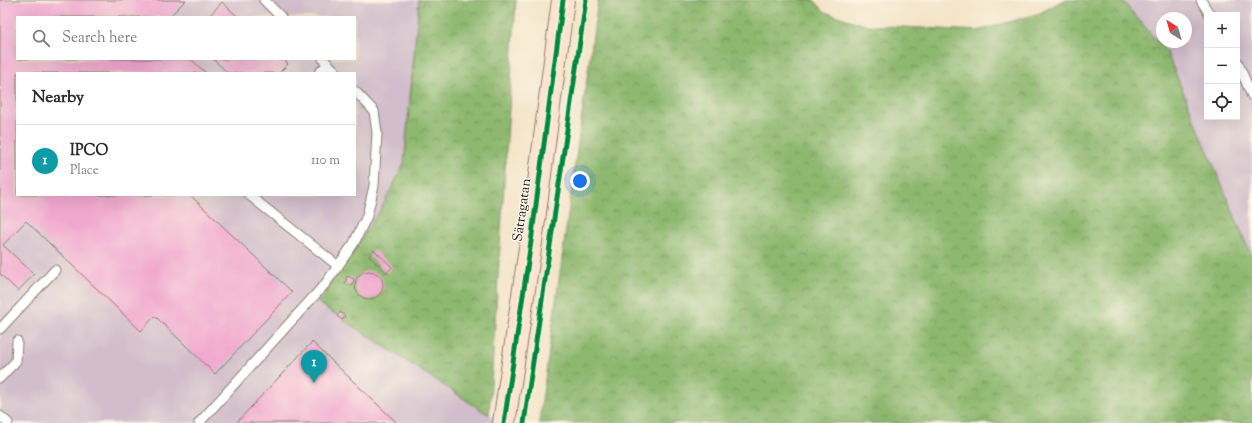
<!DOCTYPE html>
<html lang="en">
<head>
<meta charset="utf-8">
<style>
  :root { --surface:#fff; --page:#f2f2f3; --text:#2b2b33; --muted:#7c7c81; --line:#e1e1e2; --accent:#1a73e8 }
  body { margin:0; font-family:"Sorts Mill Goudy",serif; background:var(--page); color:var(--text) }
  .controls { position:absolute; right:12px; top:12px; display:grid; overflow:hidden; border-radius:0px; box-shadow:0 4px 16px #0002 }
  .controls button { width:36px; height:36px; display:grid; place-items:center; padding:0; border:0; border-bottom:1px solid var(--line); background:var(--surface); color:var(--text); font:20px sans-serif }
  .compass { position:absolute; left:1156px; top:12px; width:36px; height:36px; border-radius:50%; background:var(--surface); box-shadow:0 4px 16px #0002; rotate:323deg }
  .you { position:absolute; left:580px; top:181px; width:14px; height:14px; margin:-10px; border:3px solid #fff; border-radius:50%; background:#1a73e8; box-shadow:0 0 0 6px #1a73e833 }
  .badge { display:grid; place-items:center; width:26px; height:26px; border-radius:50%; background:var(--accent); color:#fff; font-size:13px; font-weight:700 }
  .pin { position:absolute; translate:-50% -33px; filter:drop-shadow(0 1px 2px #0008) }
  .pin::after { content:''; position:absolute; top:21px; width:14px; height:12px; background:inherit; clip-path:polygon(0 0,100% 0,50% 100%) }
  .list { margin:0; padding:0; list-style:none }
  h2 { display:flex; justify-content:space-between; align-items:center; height:52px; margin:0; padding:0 16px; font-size:17px }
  h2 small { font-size:13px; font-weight:400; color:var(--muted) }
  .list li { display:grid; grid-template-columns:26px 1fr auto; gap:12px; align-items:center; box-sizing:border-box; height:72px; padding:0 16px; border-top:1px solid var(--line) }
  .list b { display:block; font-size:15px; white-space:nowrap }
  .list p { margin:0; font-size:13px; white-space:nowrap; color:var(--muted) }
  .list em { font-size:13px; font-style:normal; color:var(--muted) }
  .icon { flex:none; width:22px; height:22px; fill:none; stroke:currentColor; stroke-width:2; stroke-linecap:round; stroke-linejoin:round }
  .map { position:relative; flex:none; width:1252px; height:423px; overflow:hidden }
  .search { position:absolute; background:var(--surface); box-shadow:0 4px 16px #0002; left:16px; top:16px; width:340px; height:44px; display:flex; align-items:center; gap:10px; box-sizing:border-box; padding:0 14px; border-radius:0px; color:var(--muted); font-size:15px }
  .panel { position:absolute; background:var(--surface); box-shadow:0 4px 16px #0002; left:16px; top:72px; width:340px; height:124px; border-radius:0px }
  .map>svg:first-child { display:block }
</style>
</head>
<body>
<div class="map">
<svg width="1252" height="423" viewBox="0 0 1252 423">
  <defs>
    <pattern id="forest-crowns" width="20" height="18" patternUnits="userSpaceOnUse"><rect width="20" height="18" fill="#8eb86f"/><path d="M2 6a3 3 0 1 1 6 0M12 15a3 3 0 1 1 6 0" fill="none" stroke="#73955a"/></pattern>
  </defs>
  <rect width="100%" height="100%" fill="#fcf5e5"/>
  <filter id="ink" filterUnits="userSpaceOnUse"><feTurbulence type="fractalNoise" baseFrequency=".025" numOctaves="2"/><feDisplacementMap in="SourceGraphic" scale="8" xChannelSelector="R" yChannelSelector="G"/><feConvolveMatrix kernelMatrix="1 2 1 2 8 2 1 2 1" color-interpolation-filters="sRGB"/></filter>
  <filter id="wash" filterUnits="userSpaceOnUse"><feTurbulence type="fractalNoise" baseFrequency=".012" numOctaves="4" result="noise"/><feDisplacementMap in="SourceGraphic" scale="16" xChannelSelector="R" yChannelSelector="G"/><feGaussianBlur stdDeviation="0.9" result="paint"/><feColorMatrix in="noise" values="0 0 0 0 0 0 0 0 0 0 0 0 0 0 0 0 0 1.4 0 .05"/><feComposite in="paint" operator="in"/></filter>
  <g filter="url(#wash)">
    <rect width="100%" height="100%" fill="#f3e3c6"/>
    <g fill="#d1bdcb" fill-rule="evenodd">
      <path d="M0 0H419L404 164 382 207 489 415 504 423H0ZM17 17H355V59H17ZM17 73H355V195H17Z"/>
      <path d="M1122 0H1252V259L1167 53ZM1207 15H1237V117H1207ZM1162 18H1186V42H1162Z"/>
    </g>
    <g fill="url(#forest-crowns)" stroke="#556a46">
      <path d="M419 0H516L489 415 318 303 382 207 404 164Z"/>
      <path d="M598 0H814L825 12 865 25 978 31 1040 13 1064 0H1122L1167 53 1252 258V423H539Z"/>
    </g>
    <g id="blocks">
      <g fill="#f1a8cf">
        <path d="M0 0H186L169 17H17V59H191L206 73H17V195H190L292 292 215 374 155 316 141 331 26 221 3 245 34 274 18 291 0 274Z"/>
        <path d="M222 2 238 17H208Z"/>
        <path d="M213 59H283L288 64 279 73H228Z"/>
        <path d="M374 250 392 267 387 273 369 256Z"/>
        <circle cx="369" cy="285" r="14"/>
        <path d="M347 276 354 279 352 286 345 284Z"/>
        <path d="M340 312 345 316 342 320 337 316Z"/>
        <path d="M312 342 397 423H236Z"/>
      </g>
    </g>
  </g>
  <g filter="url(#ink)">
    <use href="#blocks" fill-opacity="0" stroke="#888071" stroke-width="1"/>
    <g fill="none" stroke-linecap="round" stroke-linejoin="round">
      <g stroke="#888071" stroke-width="11">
        <g id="lane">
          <path d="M264 0 281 17"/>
          <path d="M1201 0 1210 15"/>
          <path d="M323 59 337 73"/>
          <path d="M1237 61 1252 96"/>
          <path d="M319 73 328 64"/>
          <path d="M249 195 338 266"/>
          <path d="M0 329 55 270"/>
          <path d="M0 378 16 361 17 341"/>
          <path d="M0 416 8 423"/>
          <path d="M199 423 326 283 354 243 367 216 374 186 377 133 374 111 355 91"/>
        </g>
      </g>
      <g stroke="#888071" stroke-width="24">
        <path id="secondary" d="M504 423 532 235 563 0"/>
      </g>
      <use href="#lane" stroke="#fff" stroke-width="9"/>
      <use href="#secondary" stroke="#fde4d1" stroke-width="22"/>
      <g stroke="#fcf5e5" stroke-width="8">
        <g id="cycleway">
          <path d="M504 423 532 235 563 0"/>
          <path d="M524 423 586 0"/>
        </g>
      </g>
      <use href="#cycleway" stroke="#00873e" stroke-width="5"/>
    </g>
  </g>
  <g text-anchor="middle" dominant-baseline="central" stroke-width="3" stroke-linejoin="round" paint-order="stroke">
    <g font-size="14" fill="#1c1c1c" stroke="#fcf5e5">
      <text transform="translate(523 210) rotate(-82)">Sätragatan</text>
    </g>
  </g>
</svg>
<div class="controls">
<button>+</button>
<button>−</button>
<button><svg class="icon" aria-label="locate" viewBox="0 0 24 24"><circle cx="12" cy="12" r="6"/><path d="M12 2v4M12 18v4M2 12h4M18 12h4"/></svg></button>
</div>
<svg class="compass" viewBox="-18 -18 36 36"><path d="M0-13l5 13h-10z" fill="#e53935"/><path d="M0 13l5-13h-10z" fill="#7c7c81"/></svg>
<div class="you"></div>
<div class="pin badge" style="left:314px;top:383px;background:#0f9aa8">1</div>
<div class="search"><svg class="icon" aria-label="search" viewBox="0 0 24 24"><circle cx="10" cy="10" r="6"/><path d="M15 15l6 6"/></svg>Search here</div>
<section class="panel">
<h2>Nearby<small></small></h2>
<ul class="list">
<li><span class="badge" style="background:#0f9aa8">1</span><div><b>IPCO</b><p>Place</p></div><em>110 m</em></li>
</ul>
</section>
</div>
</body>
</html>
